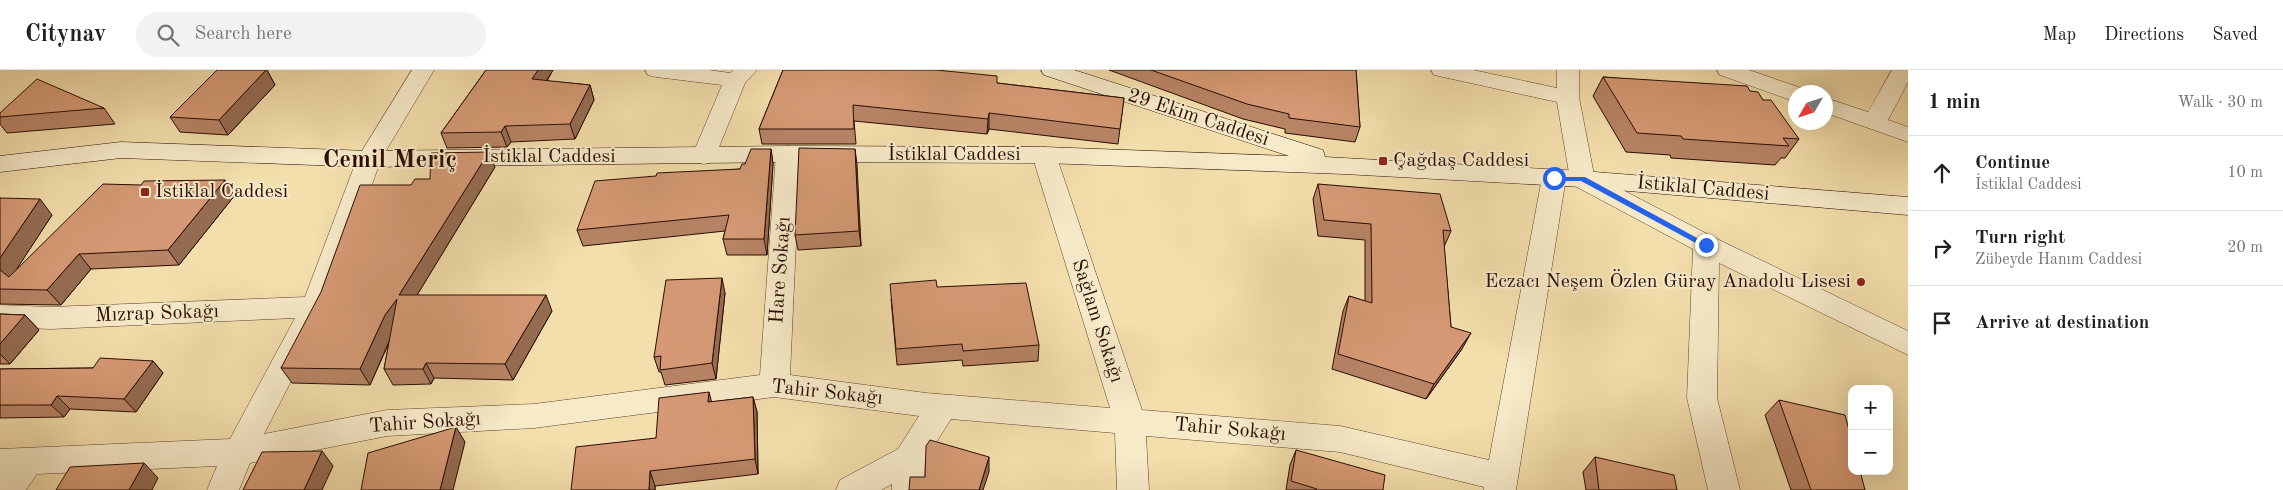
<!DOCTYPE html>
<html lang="en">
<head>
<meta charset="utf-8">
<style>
  :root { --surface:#fff; --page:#f2f2f2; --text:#202124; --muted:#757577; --line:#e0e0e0 }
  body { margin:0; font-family:"Old Standard TT",serif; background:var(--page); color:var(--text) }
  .controls { position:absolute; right:15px; bottom:15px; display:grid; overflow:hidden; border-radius:10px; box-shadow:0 5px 20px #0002 }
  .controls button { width:45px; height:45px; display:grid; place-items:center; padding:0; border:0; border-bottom:1px solid var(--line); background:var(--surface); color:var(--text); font:25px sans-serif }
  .compass { position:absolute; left:1788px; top:15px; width:45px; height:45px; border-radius:50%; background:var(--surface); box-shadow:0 5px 20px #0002; rotate:231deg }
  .stop { position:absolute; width:15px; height:15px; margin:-11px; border:4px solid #2563eb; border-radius:50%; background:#fff }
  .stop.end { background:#2563eb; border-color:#fff; box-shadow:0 1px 5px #0008 }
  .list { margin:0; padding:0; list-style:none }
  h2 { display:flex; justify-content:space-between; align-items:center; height:65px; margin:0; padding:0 20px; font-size:21px }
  h2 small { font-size:16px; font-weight:400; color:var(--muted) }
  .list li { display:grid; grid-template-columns:32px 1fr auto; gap:15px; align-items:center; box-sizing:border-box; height:75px; padding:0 20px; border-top:1px solid var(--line) }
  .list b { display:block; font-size:19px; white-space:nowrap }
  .list p { margin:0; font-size:16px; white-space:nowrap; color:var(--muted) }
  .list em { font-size:16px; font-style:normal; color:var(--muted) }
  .icon { flex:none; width:28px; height:28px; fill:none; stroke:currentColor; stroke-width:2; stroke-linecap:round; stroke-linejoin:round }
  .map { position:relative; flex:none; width:1908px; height:420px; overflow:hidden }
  header { display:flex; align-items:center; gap:30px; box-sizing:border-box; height:70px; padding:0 25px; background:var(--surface); border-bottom:1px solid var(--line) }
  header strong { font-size:24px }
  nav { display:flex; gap:28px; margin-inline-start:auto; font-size:18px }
  .search { width:350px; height:45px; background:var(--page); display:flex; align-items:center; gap:12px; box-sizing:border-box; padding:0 18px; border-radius:28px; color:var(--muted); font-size:19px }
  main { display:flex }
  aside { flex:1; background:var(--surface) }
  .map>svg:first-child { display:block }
</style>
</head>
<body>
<header>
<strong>Citynav</strong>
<div class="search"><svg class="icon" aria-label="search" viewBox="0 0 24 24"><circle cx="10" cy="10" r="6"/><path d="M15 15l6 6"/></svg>Search here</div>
<nav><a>Map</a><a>Directions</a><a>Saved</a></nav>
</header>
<main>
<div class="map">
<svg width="1908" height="420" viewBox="0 0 1908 420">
  <rect width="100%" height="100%" fill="#f3dfac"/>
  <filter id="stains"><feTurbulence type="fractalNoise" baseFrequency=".004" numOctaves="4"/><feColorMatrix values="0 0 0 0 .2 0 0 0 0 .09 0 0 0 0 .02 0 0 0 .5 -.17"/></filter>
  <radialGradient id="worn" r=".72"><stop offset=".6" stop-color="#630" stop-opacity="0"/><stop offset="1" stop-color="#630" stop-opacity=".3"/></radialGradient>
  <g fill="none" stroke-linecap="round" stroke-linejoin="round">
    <g stroke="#5c412c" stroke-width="1">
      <g id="street">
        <path d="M412 0H434L381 89 329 237 264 364 387 340 534 334 760 305 776 84 779 79 788 76 797 79 800 84 790 305 926 323 1110 338 1032 85 1035 80 1044 77 1053 80 1056 85 1142 340 1340 356 1489 390 1542 108 1545 102 1554 100 1563 102 1566 108 1516 420H1484V417L1340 382 1146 366 1149 420H1117L1115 363 951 349 925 390 924 420H892V414L881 420H836L840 410 898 379 919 346 774 327 534 358 387 366 250 393 239 420H207L217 396 37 404 26 420H0V379L230 369 295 248 51 259 0 257V235L51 237 305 227 357 89Z"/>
        <path d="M645 0H709L730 3 733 0H757L745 13 713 92 704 94 695 92 692 86 722 15 656 7 648 5Z"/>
        <path d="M1431 0H1473L1557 18V0H1579V27L1594 105 1715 168 1908 261V285L1719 193 1717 328 1740 420H1708L1687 328 1693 179 1573 115 1570 109 1557 32 1434 5Z"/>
        <path d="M1717 0H1749L1804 19 1806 22H1796V31L1788 29 1720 5Z"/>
        <path d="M1892 0H1908V12L1888 50 1908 57V72L1826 43V28L1868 42Z"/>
      </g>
    </g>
    <g stroke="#290c01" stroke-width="1">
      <path id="secondary" d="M1041 0H1074L1323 80 1325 87 1582 101 1908 127V145L1582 117 1344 104 1044 93 788 92 369 97 121 88 0 102V86L121 72 369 81 788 76 1044 77 1289 86 1044 5Z"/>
    </g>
    <use href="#street" fill="#f7eac9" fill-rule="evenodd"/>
    <use href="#secondary" fill="#f7eac9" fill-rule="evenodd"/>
  </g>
  <g fill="#b78465" stroke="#290c01">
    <path d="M217 0H267L275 15 228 65 180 62 170 47Z"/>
    <path d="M486 0H553L547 11 590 15 594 30 575 69 511 72 507 77 447 78 441 63Z"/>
    <path d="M783 0 997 13 1124 28 1118 74 989 59 987 64 854 51 856 74H762L759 59Z"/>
    <path d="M1109 0H1356L1360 57 1355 72 1285 63V59L1243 49Z"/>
    <path d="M1603 7 1750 21 1763 30 1799 69 1785 88H1781L1775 95 1671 88 1670 85 1626 82 1593 26Z"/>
    <path d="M104 38 115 54 7 63 0 54V43Z"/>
    <path d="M771 79 773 94 767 185H727L723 169 725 161 583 176 577 160 656 106 740 99 745 94Z"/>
    <path d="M855 79 861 176 798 180 795 165Z"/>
    <path d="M495 97 417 225 552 241 513 310 434 308 431 314 393 315 384 299 389 273 370 315 292 313 281 298 411 115 430 109Z"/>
    <path d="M1318 114 1451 161 1444 177 1451 257 1462 279 1426 329 1332 299 1343 241 1349 226 1365 231V170L1318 166 1313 129Z"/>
    <path d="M235 125 179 195 91 199 61 235 0 234V128L52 145 15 201Z"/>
    <path d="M937 217 1039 275 1038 291 963 296 962 290 897 295 891 229Z"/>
    <path d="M725 223 716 309 665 315 661 302H659L654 287Z"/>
    <path d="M0 244 25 245 39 260 10 294H0Z"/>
    <path d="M153 291 163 303 136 342 70 339 64 347 0 348V299L93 298Z"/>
    <path d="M753 327 757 342 758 404 655 416V420H571L656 368 712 332Z"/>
    <path d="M1779 330 1865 420H1791L1765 345Z"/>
    <path d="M1296 380 1383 420H1286L1290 395Z"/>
    <path d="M1595 387 1677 420H1586L1583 402Z"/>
  </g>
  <g fill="#956c52" stroke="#290c01">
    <path d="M266 0H267L275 15 228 65 219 50Z"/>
    <path d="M538 0H553L538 24 532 9Z"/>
    <path d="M590 15 594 30 575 69 570 54Z"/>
    <path d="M989 43V59L987 64 988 49Z"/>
    <path d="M505 56 511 72 507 77 501 62Z"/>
    <path d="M771 79 773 94 767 185 764 169Z"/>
    <path d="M855 79 857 94 861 176 859 161Z"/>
    <path d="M489 82 495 97 408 240 399 225Z"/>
    <path d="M225 110 235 125 179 195 168 180Z"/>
    <path d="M40 129 52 145 9 211 0 202V188Z"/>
    <path d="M79 184 91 199 61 235 47 220Z"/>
    <path d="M722 208 725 223 716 309 712 293Z"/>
    <path d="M546 225 552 241 513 310 505 294Z"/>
    <path d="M397 229 394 260 370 315 360 299 385 245Z"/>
    <path d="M25 245 39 260 10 294 0 284V274Z"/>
    <path d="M1471 263 1462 279 1426 329 1434 314Z"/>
    <path d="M153 291 163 303 136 342 124 329Z"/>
    <path d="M426 293 434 308 431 314 423 299Z"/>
    <path d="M709 322 713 337 708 332Z"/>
    <path d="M57 326 70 339 64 347 51 335Z"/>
    <path d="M753 327 757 342 758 404 755 389Z"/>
    <path d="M456 357 465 372 453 420H440Z"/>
    <path d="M322 381 333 396 322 420H304Z"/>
    <path d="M989 387V402L983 420H979Z"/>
    <path d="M144 393 158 408 152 420H129Z"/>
    <path d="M650 401 655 416V420H649Z"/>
  </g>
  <g fill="#d59a75" stroke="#290c01">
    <path d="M217 0H266L219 50 170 47Z"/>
    <path d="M486 0H538L532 9 590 15 570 54 505 56 501 62 441 63Z"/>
    <path d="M783 0H936L997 6V13L1124 28 1120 59 989 43 988 49 853 35 854 59H759Z"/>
    <path d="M1151 0H1356L1360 57 1289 48V44L1247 34Z"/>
    <path d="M1603 7 1747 16 1750 21 1758 22 1763 30H1771L1799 69 1783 68 1789 76 1683 69 1681 66 1637 63Z"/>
    <path d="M37 9 104 38 0 47V43Z"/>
    <path d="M799 78 855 79 859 161 795 165Z"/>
    <path d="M751 79H771L764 169H723L729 145 577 160 595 111 656 106 657 103 740 99 742 94H745Z"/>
    <path d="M489 82 399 225H546L505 294 426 293 423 299H384L397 229 385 245 360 299 281 298 321 222 360 115H411L415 109H430L431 83Z"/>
    <path d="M225 110 168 180 79 184 47 220 0 219V200L9 207 103 114 141 115 144 111Z"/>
    <path d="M1318 114 1440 124 1451 161 1443 160 1451 257 1471 263 1434 314 1338 284 1349 226 1372 233 1371 154 1324 150Z"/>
    <path d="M0 128 40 129 0 188Z"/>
    <path d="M722 208 712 293 660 300 661 286 654 287 666 210Z"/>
    <path d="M936 210 937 217 1026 213 1039 275 963 281 962 274 896 279 890 214Z"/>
    <path d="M0 244 25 245 0 274Z"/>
    <path d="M100 288 153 291 124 329 57 326 51 335H0V299L93 298Z"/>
    <path d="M709 322 708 332 753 327 755 389 650 401 649 420H571L576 377 656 368 659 328Z"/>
    <path d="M1779 330 1845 345 1852 371V401H1860L1865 420H1811Z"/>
    <path d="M456 357 440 420H361L368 383Z"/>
    <path d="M930 370 989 387 979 420H909L910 407H925L926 376Z"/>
    <path d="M1296 380 1385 405 1383 420H1316L1317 419 1291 411Z"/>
    <path d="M322 381 304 420H243L262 382Z"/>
    <path d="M1595 387 1674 405 1677 420H1599Z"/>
    <path d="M144 393 129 420H56L70 397Z"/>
  </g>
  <path fill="#2563eb" d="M1551 107H1585L1710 175 1703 177 1581 111H1554L1551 110Z"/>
  <g fill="#8f2418" stroke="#f7eac9" stroke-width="2">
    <rect x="1378" y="86" width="10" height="10" rx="2.5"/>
    <rect x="140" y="117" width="10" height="10" rx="2.5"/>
    <circle cx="1861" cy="212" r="5"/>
  </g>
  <g text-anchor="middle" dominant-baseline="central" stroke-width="4" stroke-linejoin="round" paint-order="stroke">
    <g font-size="20" fill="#290c01" stroke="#f7eac9">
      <text transform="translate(1198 48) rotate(18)">29 Ekim Caddesi</text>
      <text x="954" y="85">İstiklal Caddesi</text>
      <text x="549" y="87">İstiklal Caddesi</text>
      <text transform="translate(1703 119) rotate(5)">İstiklal Caddesi</text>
      <text transform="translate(781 200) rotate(-86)">Hare Sokağı</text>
      <text transform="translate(157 244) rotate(-2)">Mızrap Sokağı</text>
      <text transform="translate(1097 251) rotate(72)">Sağlam Sokağı</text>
      <text transform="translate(827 323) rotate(6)">Tahir Sokağı</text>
      <text transform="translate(425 353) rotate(-4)">Tahir Sokağı</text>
      <text transform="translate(1230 360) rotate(5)">Tahir Sokağı</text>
    </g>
    <g font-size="20" fill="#290c01" stroke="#f7eac9" text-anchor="start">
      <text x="1393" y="91">Çağdaş Caddesi</text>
      <text x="155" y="122">İstiklal Caddesi</text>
      <text x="1851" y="212" text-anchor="end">Eczacı Neşem Özlen Güray Anadolu Lisesi</text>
    </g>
    <g font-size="25" font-weight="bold" fill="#290c01" stroke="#f7eac9">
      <text x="390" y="90">Cemil Meriç</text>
    </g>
  </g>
  <rect width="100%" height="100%" filter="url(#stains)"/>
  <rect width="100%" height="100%" fill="url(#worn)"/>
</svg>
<div class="controls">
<button>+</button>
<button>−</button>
</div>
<svg class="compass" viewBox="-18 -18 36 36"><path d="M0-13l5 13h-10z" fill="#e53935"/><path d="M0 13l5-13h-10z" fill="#757577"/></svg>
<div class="stop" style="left:1554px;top:108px"></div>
<div class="stop end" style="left:1706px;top:175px"></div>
</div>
<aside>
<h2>1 min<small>Walk · 30 m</small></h2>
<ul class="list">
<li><svg class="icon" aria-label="ahead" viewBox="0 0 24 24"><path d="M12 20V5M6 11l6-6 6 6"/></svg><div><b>Continue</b><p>İstiklal Caddesi</p></div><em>10 m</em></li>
<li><svg class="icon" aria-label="right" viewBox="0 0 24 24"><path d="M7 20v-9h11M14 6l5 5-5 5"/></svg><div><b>Turn right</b><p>Zübeyde Hanım Caddesi</p></div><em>20 m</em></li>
<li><svg class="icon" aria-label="arrive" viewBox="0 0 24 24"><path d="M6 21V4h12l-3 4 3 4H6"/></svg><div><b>Arrive at destination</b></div></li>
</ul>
</aside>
</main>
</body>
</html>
